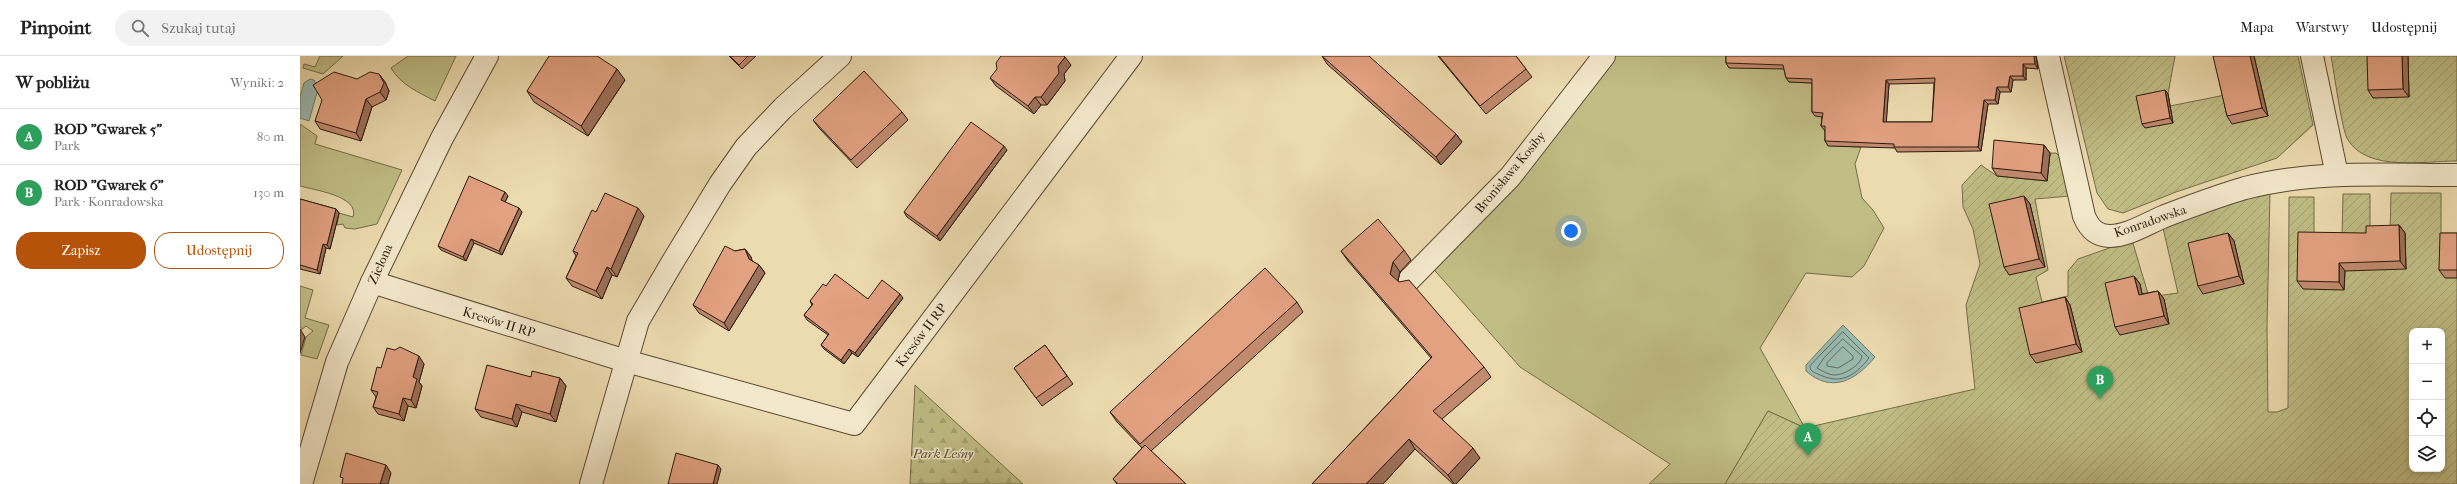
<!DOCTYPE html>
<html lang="pl">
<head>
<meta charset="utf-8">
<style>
  :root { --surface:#fff; --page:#f2f2f2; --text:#222; --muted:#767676; --line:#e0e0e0; --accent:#b45309 }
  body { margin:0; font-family:"IM FELL French Canon",serif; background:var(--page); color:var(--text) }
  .controls { position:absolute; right:12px; bottom:12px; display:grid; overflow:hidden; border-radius:8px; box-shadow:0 2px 6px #0003 }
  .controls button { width:36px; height:36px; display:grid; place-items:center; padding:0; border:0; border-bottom:1px solid var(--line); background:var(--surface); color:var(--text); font:20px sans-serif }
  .you { position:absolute; left:1271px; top:175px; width:14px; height:14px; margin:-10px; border:3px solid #fff; border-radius:50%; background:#1a73e8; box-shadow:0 0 0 6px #1a73e833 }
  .badge { display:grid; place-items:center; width:26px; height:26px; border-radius:50%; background:var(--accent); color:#fff; font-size:13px; font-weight:700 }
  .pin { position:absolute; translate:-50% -33px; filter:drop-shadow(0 1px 2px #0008) }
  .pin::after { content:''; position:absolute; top:21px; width:14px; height:12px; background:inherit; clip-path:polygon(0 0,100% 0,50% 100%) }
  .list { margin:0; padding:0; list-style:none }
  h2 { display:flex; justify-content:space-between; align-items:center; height:52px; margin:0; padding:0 16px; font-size:17px }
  h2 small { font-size:13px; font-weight:400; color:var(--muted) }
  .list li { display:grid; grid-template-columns:26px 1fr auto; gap:12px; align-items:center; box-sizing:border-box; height:56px; padding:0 16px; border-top:1px solid var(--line) }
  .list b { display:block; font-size:15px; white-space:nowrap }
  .list p { margin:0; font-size:13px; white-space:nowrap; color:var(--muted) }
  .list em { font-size:13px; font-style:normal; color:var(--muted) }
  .actions { display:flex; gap:8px; padding:12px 16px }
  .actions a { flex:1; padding:9px 0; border:1px solid var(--accent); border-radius:16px; text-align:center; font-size:14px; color:var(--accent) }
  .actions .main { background:var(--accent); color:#fff }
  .icon { flex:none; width:22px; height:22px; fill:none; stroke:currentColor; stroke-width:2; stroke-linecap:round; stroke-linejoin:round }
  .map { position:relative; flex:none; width:2157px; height:428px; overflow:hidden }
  header { display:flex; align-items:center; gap:24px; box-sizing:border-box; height:56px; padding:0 20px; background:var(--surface); border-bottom:1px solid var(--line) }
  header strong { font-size:19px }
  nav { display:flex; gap:22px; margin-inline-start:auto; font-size:14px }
  .search { width:280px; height:36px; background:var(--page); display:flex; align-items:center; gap:10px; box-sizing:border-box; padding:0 14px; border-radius:22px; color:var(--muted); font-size:15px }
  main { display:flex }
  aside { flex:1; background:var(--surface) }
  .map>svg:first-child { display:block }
</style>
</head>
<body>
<header>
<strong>Pinpoint</strong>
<div class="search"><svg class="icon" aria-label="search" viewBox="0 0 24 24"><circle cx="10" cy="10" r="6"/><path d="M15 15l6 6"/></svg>Szukaj tutaj</div>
<nav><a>Mapa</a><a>Warstwy</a><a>Udostępnij</a></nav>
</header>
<main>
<aside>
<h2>W pobliżu<small>Wyniki: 2</small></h2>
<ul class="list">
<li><span class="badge" style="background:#2e9e5b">A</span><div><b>ROD &quot;Gwarek 5&quot;</b><p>Park</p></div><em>80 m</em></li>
<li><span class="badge" style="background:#2e9e5b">B</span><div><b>ROD &quot;Gwarek 6&quot;</b><p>Park · Konradowska</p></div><em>130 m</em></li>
</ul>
<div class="actions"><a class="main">Zapisz</a><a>Udostępnij</a></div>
</aside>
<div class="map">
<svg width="2157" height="428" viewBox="0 0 2157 428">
  <defs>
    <pattern id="forest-firs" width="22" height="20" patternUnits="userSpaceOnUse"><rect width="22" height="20" fill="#c0bd85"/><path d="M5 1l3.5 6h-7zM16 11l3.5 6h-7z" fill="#a5a272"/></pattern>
    <pattern id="garden-furrows" width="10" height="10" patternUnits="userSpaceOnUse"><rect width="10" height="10" fill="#c0bd85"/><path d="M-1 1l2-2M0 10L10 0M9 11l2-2" fill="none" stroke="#a5a272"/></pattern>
  </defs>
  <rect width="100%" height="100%" fill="#ecdbaf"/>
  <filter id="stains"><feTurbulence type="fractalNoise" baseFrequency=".005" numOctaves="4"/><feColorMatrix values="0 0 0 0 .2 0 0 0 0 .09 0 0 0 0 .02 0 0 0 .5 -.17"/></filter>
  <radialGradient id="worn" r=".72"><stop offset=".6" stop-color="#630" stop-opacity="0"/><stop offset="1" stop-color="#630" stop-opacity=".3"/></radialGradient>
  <g fill="#c0bd85" stroke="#746c48">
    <path d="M20 0H43L23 18 3 12 4 8 15 11Z"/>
    <path d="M108 0H156L135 45C118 36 101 29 91 12Z"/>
    <path d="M1311 0H1429L1486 13 1489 26 1512 27 1526 61 1538 75 1536 90 1561 91 1555 108 1562 142 1573 154 1584 172 1564 210 1552 221 1506 217 1460 292 1505 372 1468 355 1425 428H1349L1370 408 1220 311 1129 208Z"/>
    <path d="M0 68 17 80 15 88 102 114 77 168 55 173 45 172 43 168 37 169 39 157 53 161C60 140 14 134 0 130Z"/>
    <path d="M0 230 13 234 5 262 29 269 17 303 1 299 6 281 13 275 6 270 0 275 2 272 0 271Z"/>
  </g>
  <path fill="url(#forest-firs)" stroke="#746c48" d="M615 329 723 428H610Z"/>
  <g fill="url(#garden-furrows)" stroke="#746c48" fill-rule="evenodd">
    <path d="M1764 0H1875L1868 38 1870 50 1925 39 1919 8 1955 0H1998L2013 69 1977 102 1876 136 1823 157 1808 153 1797 137Z"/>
    <path d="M2031 0H2072L2073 42 2108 0H2157V105C2124 105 2068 116 2048 84 2042 76 2034 15 2031 0Z"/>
    <path d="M1750 97H1756L1767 108 1770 140 1735 143 1748 214 1736 221 1742 246 1768 240V215L1778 203 1832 184 1849 241 1878 237 1863 172 1914 152 1970 136 1967 271 1968 356H1977L1988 352 1989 141H2014V181H2042L2043 138H2070V177H2090L2091 137H2141V177H2157V428H1425L1468 355 1505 372 1675 333 1666 249 1680 208 1673 173 1663 151 1662 129 1681 109 1697 120 1747 125ZM2112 275H2142V413H2112Z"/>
  </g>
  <g fill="#9abab1" stroke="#6d7a6f">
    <path d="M10 23 14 24 18 33 9 65 0 62V40L4 27Z"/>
    <path d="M1543 269 1575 301C1556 324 1532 338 1506 315V309Z"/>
  </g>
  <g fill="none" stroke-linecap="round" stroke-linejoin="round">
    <g stroke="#626a5e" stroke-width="1">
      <path d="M1543 276 1569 302C1554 321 1540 329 1518 318 1513 316 1510 315 1510 310Z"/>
      <path d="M1543 283 1562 300C1561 309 1544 319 1535 319 1529 319 1522 315 1517 312L1524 302Z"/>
      <path d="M1543 291 1553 300V303L1538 312 1527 310V307Z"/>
    </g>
    <g stroke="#5a4a35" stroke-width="24">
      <g id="minor">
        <path d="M1748 0 1784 160C1789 172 1796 180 1810 180 1828 180 1848 167 1865 160 1891 150 1918 140 1945 132 2014 114 2087 119 2157 119"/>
        <path d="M2012 0 2037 119"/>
        <path d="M1109 224 1210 121 1304 0"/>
        <path d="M72 226 326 305 554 368 831 0"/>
        <path d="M1 428 37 306 72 226 142 82 187 0"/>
        <path d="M291 428 338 265 372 207 420 128 446 91 483 52 540 0"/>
      </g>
    </g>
    <use href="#minor" stroke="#f3e8cb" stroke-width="22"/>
  </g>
  <g fill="#c28a6f" stroke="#291a0c" fill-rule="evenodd">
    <path d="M429 0H456L442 13Z"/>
    <path d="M1022 0 1156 78 1162 86 1141 109 1027 8Z"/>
    <path d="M1138 0H1216L1232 21 1186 58Z"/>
    <path d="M1426 0H1736L1738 13 1726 12V24H1713L1711 36H1700L1698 48H1688L1681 95 1597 96 1595 92 1528 90 1525 85V75L1521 70 1522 61 1515 60 1512 56V27L1489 26 1486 22 1484 13 1429 12 1426 7ZM1634 27 1632 66H1586L1589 28Z"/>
    <path d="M1914 0H1954L1968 60 1932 68 1927 60Z"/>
    <path d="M2108 0 2109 41 2073 42 2068 34Z"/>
    <path d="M771 9 764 18 765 25 747 49H741L734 58 696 30 690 22Z"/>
    <path d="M79 18 85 26 89 35 86 44 72 51 61 85 20 73 15 65Z"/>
    <path d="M325 24 288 80 234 46 227 35Z"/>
    <path d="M1865 34 1868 38 1873 67 1845 72 1842 68Z"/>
    <path d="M602 56 608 64 557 112 519 72 513 64Z"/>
    <path d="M1744 89 1750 97 1747 125 1697 120 1692 112Z"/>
    <path d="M707 94 640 185 607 161 604 156Z"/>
    <path d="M208 140 205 146 222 156 202 199 174 187 166 205 141 194 138 190Z"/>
    <path d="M1724 140 1730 148 1745 211 1709 219 1704 211Z"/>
    <path d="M0 143 36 153 39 157 30 193 26 192 20 218 0 213Z"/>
    <path d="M296 156 344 160 317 221 312 219 302 243 272 230 266 222 276 200 273 195Z"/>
    <path d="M2099 169 2105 177 2106 213 2045 215 2044 234 2003 233 1997 225 2066 177Z"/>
    <path d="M1928 177 1934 185 1944 228 1903 238 1898 230Z"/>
    <path d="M2157 177V222H2145L2139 214Z"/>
    <path d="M445 193 451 201 452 205 459 209 465 217 429 275 399 257 393 249 435 195Z"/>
    <path d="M1104 194 1111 204 1100 216 1098 225 1184 311 1191 321 1142 363 1180 402 1156 428H1153L1115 393 1083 428H1012L1131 302 1048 205 1041 195Z"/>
    <path d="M1834 220 1840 228 1842 238 1858 235 1864 243 1869 268 1820 279 1815 271Z"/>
    <path d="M526 230 568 243 603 242 558 301 552 297 544 308 524 293 521 289 528 279 507 264 504 259 512 249 510 245Z"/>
    <path d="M1765 241 1770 249 1782 296 1736 307 1730 299Z"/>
    <path d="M997 246 1003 256 851 395 886 428H817L813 423 842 392 817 366 810 356Z"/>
    <path d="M745 289 773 328 742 350 714 312Z"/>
    <path d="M124 308 119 326 122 330 116 352 108 350 104 365 78 358 73 351 76 341 71 334Z"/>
    <path d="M231 321 260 322 266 330 256 366 222 356 217 371 181 361 175 353Z"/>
  </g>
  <g fill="#9e715a" stroke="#291a0c">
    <path d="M1734 0H1736L1738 13 1735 8Z"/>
    <path d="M1950 0H1954L1968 60 1962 52Z"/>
    <path d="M2102 0H2108L2109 41 2103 33Z"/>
    <path d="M765 1 771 9 764 18 765 25 747 49 741 41 758 10Z"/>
    <path d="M1723 8 1726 12V24L1723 20Z"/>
    <path d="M317 13 325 24 288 80 281 70Z"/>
    <path d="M79 18 85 26 89 35 86 44 80 36Z"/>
    <path d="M1710 20 1713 24 1711 36 1708 31Z"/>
    <path d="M1586 24 1589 28 1586 71 1583 66Z"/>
    <path d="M1697 31 1700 36 1698 48 1695 44Z"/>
    <path d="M1865 34 1868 38 1873 67 1870 62Z"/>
    <path d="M735 41 741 49 734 58 728 50Z"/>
    <path d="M66 43 72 51 61 85 56 77Z"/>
    <path d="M1684 44 1688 48 1681 95 1678 91Z"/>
    <path d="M1156 78 1162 86 1141 109 1136 101Z"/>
    <path d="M1744 89 1750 97 1747 125 1741 117Z"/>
    <path d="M704 90 707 94 640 185 637 180Z"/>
    <path d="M205 136 208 140 204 148 201 144Z"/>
    <path d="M1724 140 1730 148 1745 211 1739 203Z"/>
    <path d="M219 152 222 156 202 199 199 195Z"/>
    <path d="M338 152 344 160 317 221 311 213Z"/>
    <path d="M36 153 39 157 30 193 27 189Z"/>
    <path d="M2099 169 2105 177 2106 213 2100 205Z"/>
    <path d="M1928 177 1934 185 1944 228 1939 220Z"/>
    <path d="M171 183 174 187 166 205 163 201Z"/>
    <path d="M23 188 26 192 20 218 17 214Z"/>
    <path d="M445 193 451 201 454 211 449 203Z"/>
    <path d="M1093 206 1100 216 1097 228 1090 218Z"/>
    <path d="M2039 207 2045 215 2044 234 2039 226Z"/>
    <path d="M459 209 465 217 429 275 424 267Z"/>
    <path d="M307 211 312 219 302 243 296 235Z"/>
    <path d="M1834 220 1840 228 1844 247 1839 239Z"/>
    <path d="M1858 235 1864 243 1869 268 1864 260Z"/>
    <path d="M600 238 603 242 558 301 555 297Z"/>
    <path d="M1765 241 1770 249 1782 296 1776 288Z"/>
    <path d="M0 273 5 281 0 297Z"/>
    <path d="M549 293 552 297 544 308 541 304Z"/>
    <path d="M119 300 124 308 119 326 122 330 116 352 111 344 113 321Z"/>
    <path d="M260 322 266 330 256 366 250 358Z"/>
    <path d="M103 342 108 350 104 365 99 358Z"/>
    <path d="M216 348 222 356 217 371 212 363Z"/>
    <path d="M1109 383 1115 393 1083 428H1066Z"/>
    <path d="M1173 392 1180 402 1156 428H1154L1148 419Z"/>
    <path d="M86 409 91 417 88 428H80Z"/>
    <path d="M418 409 421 413 417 428H413Z"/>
  </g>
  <g fill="#e2a181" stroke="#291a0c" fill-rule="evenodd">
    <path d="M249 0H297L317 13 281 70 227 35Z"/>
    <path d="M430 0H448L439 9Z"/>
    <path d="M701 0H764L765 1 758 10 759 17 741 41H735L728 50 690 22 697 13 696 7Z"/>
    <path d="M1022 0H1069L1156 78 1136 101Z"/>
    <path d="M1139 0H1216L1226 13 1180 50Z"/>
    <path d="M1426 0H1734L1735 8H1723V20H1710L1708 31H1697L1695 44H1684L1678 91H1594V88L1525 85V70H1521L1523 57 1512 56V23L1486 22 1483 9 1426 7ZM1635 22 1632 66H1583L1586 24Z"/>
    <path d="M1913 0H1950L1962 52 1927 60Z"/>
    <path d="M2067 0H2102L2103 33 2068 34Z"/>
    <path d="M564 15 602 56 551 104 513 64Z"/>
    <path d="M34 16 57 23 70 16 79 18 84 27 80 36 66 43 56 77 15 65 22 44 13 29Z"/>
    <path d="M1865 34 1870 62 1842 68 1836 40Z"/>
    <path d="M671 66 704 90 637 180 604 156Z"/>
    <path d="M1694 84 1744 89 1741 117 1692 112Z"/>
    <path d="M169 120 205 136 201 144 219 152 199 195 171 183 163 201 138 190Z"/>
    <path d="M305 137 338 152 311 213 307 211 296 235 266 222 278 197 273 195 292 154 296 156Z"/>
    <path d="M1724 140 1739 203 1704 211 1689 148Z"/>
    <path d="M0 143 36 153 27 189 23 188 17 214 0 209Z"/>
    <path d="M1078 163 1104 194 1093 206 1090 218 1099 226 1109 224 1184 311 1133 355 1173 392 1148 419 1109 383 1066 428H1012L1132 301 1041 195Z"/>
    <path d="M2099 169 2100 205 2039 207V226L1997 225 1998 176 2066 177V170Z"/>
    <path d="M1928 177 1939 220 1898 230 1888 187Z"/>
    <path d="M2140 177H2157V214H2139Z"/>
    <path d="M425 190 435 195 445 193 449 203 459 209 424 267 393 249Z"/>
    <path d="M965 212 997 246 840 388 810 356Z"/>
    <path d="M535 218 568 243 582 224 600 238 555 297 549 293 541 304 521 289 529 278 504 259 513 248 510 245 523 228 526 230Z"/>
    <path d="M1834 220 1839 239 1858 235 1864 260 1815 271 1805 227Z"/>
    <path d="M1765 241 1776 288 1730 299 1719 252Z"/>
    <path d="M745 289 767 320 736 342 714 312Z"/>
    <path d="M100 291 119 300 113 321 117 323 111 344 103 342 99 358 73 351 78 336 71 334 77 311 81 312 87 292 95 294Z"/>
    <path d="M187 309 231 321 232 315 260 322 250 358 216 348 212 363 175 353Z"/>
    <path d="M845 389 886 428H818L813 423Z"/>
    <path d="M46 397 86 409 80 428H42L43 422 40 421Z"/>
    <path d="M376 397 418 409 413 428H368Z"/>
  </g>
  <g text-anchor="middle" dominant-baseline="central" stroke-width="3" stroke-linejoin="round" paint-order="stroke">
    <g font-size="13" fill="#291a0c" stroke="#f3e8cb">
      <text transform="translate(1210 116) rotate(-50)">Bronisława Kosiby</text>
      <text transform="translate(1850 165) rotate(-19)">Konradowska</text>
      <text transform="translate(80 208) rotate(-66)">Zielona</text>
      <text transform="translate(199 266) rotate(17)">Kresów II RP</text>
      <text transform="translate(621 279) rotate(-53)">Kresów II RP</text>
    </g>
    <g font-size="13" font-style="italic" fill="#564b30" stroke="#f3e8cb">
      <text x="643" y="397">Park Leśny</text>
    </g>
  </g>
  <rect width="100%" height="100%" filter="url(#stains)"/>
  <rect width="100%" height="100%" fill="url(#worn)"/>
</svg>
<div class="controls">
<button>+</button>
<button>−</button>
<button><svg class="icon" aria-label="locate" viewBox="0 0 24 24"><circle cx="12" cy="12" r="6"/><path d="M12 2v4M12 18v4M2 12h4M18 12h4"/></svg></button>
<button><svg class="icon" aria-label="layers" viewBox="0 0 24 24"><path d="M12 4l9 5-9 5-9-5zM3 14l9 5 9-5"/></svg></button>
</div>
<div class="you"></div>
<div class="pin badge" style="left:1508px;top:400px;background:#2e9e5b">A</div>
<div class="pin badge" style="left:1800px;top:343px;background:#2e9e5b">B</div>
</div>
</main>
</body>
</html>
